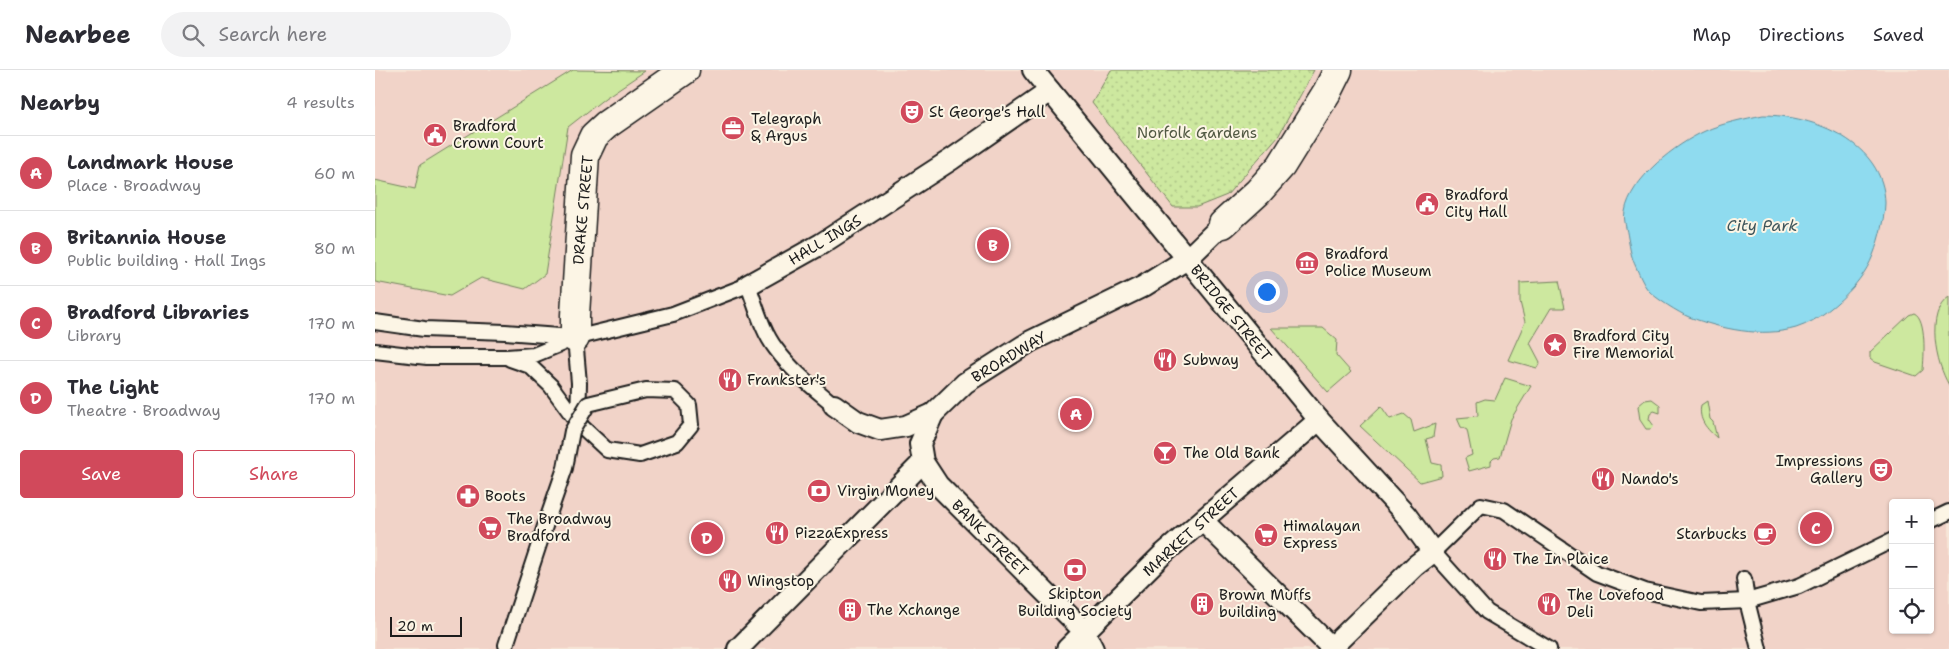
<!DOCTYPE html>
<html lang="en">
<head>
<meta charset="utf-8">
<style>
  :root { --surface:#fff; --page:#f2f2f3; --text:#2b2b33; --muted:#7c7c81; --line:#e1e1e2; --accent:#d1495b }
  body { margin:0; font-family:"Shantell Sans",sans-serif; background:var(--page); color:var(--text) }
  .controls { position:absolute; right:15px; bottom:15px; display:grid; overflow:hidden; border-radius:5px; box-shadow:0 1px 4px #0004 }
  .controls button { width:45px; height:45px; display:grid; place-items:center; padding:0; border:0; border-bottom:1px solid var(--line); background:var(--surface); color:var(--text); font:25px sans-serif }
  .scale { position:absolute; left:15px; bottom:12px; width:72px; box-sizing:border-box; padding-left:5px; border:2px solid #1c1c1c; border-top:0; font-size:14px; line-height:18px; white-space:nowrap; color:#1c1c1c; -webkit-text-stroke:4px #fcf5e5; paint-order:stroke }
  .you { position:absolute; left:891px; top:221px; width:18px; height:18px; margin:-12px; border:4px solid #fff; border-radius:50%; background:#1a73e8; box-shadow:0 0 0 8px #1a73e833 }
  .badge { display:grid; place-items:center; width:32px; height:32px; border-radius:50%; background:var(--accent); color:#fff; font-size:16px; font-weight:700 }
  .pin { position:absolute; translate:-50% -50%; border:2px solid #fff; box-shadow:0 1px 5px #0006 }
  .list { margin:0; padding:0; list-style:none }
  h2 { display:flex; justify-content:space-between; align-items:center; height:65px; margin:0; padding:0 20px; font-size:21px }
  h2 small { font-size:16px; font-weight:400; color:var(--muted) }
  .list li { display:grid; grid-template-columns:32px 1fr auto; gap:15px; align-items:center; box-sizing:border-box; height:75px; padding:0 20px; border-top:1px solid var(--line) }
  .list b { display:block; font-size:19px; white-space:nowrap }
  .list p { margin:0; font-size:16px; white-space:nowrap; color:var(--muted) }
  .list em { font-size:16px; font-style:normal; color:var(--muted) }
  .actions { display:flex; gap:10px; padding:15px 20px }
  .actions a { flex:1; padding:11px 0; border:1px solid var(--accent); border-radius:5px; text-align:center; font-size:18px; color:var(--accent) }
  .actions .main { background:var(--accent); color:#fff }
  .icon { flex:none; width:28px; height:28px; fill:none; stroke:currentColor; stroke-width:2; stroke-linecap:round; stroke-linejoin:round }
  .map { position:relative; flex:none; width:1574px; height:579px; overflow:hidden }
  header { display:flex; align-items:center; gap:30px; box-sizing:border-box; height:70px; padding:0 25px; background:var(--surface); border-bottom:1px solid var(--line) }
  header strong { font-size:24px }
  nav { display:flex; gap:28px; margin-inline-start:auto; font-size:18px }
  .search { width:350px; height:45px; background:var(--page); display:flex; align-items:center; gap:12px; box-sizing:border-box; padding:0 18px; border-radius:28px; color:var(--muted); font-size:19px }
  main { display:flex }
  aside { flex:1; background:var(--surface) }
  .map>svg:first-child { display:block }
</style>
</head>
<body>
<header>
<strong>Nearbee</strong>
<div class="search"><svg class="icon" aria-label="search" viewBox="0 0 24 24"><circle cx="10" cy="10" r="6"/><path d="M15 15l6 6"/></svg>Search here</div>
<nav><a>Map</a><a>Directions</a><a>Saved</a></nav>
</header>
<main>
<aside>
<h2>Nearby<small>4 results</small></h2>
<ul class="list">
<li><span class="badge">A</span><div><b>Landmark House</b><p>Place · Broadway</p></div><em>60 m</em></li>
<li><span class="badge">B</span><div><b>Britannia House</b><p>Public building · Hall Ings</p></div><em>80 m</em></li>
<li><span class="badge">C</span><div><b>Bradford Libraries</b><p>Library</p></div><em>170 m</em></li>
<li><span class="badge">D</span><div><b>The Light</b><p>Theatre · Broadway</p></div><em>170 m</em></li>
</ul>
<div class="actions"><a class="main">Save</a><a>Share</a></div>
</aside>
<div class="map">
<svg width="1574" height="579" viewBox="0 0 1574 579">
  <defs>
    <pattern id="garden-dots" width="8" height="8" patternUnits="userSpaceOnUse" patternTransform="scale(1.25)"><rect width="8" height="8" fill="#cde89f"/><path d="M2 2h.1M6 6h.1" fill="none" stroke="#afc688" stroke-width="1.8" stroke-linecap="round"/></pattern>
  </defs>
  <rect width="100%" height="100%" fill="#f7e6d8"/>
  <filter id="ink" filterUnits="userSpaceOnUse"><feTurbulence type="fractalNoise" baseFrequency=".02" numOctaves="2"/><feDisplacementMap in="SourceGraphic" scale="10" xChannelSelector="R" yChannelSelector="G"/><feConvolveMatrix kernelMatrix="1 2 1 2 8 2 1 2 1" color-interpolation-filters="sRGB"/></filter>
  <g filter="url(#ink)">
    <path fill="#f1d3c8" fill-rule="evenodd" d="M0 0H1574V579H0ZM1518 433H1555V560H1518Z"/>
    <g fill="#cde89f" stroke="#74825e">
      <path d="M198 0 270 1 230 28 193 57 170 204 150 219 106 208 75 226 0 212V110L40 119 45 95Z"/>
      <path d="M1184 211 1190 238H1176L1155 273 1165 292 1162 298 1133 290 1150 252 1145 232V213Z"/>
      <path d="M1574 227V315C1561 294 1550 242 1574 227Z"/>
      <path d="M1539 243C1552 248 1549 288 1548 300L1541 306 1500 292 1495 288V282L1534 245Z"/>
      <path d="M896 258H948L962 270 961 285 976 302 953 322Z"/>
      <path d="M1130 308 1156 316 1136 349 1125 387 1119 388 1116 391V395L1094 401 1090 388 1097 385 1092 360 1086 357 1082 348 1103 346 1102 332 1110 329 1120 330Z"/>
      <path d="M1277 329 1285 335V343L1279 341 1275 344 1274 349 1279 356 1276 359H1271L1265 350 1263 336 1270 330Z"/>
      <path d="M1332 331 1335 349 1338 352 1342 368C1332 359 1323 350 1326 335Z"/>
      <path d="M1006 336 1015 349 1029 344 1036 350 1039 362 1060 354 1058 367 1051 369 1057 393 1066 395 1067 406 1045 412 985 356Z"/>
    </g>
    <path fill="url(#garden-dots)" stroke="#74825e" d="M736 0H939L904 65 852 125 822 137H798L717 33Z"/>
    <path fill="#8fdbef" stroke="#618f9b" d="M1388 45C1439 45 1509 73 1510 133 1510 143 1507 154 1505 163 1499 186 1494 198 1479 216 1464 233 1443 251 1421 258 1386 268 1347 259 1314 247 1304 243 1280 228 1273 220 1268 214 1264 204 1261 197 1256 187 1255 178 1253 168 1252 160 1248 149 1250 142 1255 109 1301 74 1330 61 1348 53 1369 49 1388 45Z"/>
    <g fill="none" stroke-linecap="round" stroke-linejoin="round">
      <g stroke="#1c1c1c" stroke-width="18">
        <g id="service">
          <path d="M0 252 49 259 130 262 197 267"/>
          <path d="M200 268 204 313 203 353"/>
          <path d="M0 281 52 287H132L159 285 200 268 298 244 373 215C381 236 387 261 401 279 417 301 439 318 459 335"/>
          <path d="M135 289 155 296 176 316 203 353 232 380 265 385"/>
          <path d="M1555 451 1574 442"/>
          <path d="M1369 509 1372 531 1384 579"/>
          <path d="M131 575 172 450"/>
          <path d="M1174 579 1112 542 1058 482 1106 435 1129 440 1222 503 1270 521 1326 533 1372 531 1424 516 1518 470"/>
        </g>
      </g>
      <g stroke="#1c1c1c" stroke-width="24">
        <g id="pedestrian">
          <path d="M658 0 944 350 1031 445 1058 482 1040 496 955 579"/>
          <path d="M373 215 446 174 577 89 675 21"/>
          <path d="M459 335 483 352 505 360 531 356 558 344 590 313 656 271 769 216 812 189 848 154"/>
          <path d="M558 344 545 374 548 392 563 415 709 561 718 579"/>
          <path d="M828 451 958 579"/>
          <path d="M363 579 548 392"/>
          <path d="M692 579 788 484 944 350"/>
        </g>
      </g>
      <g stroke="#1c1c1c" stroke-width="31">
        <g id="minor">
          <path d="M848 154 883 122 906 96 952 22 963 0"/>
          <path d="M200 268V245L210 85 219 66 231 55 310 0"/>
        </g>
      </g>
      <use href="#service" stroke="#fcf5e5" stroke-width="14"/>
      <use href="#pedestrian" stroke="#fcf5e5" stroke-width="20"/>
      <use href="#minor" stroke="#fcf5e5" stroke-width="28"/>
      <g stroke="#1c1c1c" stroke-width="18" stroke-linecap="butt">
        <path id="service-bridge" d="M172 450 190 398 197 361 213 334 271 320 300 321 314 335 316 355 302 372 265 385"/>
      </g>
      <use href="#service-bridge" stroke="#fcf5e5" stroke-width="14"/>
    </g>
  </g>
  <defs>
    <g id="theatre-disc" transform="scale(1.25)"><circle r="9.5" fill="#d1495b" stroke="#fcf5e5"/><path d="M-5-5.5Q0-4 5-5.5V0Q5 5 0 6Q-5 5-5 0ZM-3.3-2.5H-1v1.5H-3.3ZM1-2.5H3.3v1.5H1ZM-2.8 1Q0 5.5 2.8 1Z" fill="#fff"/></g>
    <g id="office-disc" transform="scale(1.25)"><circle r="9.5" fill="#d1495b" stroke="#fcf5e5"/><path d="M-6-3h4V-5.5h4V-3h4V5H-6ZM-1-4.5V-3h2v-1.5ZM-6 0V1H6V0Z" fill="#fff"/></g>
    <g id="civic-disc" transform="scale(1.25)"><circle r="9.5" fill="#d1495b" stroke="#fcf5e5"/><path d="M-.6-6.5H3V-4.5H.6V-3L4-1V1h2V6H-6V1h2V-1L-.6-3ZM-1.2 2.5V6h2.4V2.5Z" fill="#fff"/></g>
    <g id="museum-disc" transform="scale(1.25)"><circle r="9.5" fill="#d1495b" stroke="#fcf5e5"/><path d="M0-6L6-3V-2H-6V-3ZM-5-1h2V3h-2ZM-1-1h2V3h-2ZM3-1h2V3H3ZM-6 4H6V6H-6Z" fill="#fff"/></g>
    <g id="sight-disc" transform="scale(1.25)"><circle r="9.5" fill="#d1495b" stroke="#fcf5e5"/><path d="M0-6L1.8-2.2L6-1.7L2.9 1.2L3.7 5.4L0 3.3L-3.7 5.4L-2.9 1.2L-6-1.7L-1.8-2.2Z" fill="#fff"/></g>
    <g id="restaurant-disc" transform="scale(1.25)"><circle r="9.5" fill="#d1495b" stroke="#fcf5e5"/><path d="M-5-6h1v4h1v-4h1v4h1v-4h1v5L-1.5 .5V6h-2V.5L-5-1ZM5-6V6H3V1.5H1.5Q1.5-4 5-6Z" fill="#fff"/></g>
    <g id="bar-disc" transform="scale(1.25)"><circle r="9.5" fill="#d1495b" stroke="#fcf5e5"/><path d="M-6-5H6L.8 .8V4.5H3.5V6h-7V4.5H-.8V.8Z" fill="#fff"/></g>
    <g id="bank-disc" transform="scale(1.25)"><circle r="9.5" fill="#d1495b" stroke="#fcf5e5"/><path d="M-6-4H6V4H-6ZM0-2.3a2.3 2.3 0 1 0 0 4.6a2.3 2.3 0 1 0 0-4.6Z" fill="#fff"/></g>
    <g id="pharmacy-disc" transform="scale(1.25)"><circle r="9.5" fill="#d1495b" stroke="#fcf5e5"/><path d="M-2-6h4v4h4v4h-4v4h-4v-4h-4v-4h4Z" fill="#fff"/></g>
    <g id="supermarket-disc" transform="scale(1.25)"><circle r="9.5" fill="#d1495b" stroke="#fcf5e5"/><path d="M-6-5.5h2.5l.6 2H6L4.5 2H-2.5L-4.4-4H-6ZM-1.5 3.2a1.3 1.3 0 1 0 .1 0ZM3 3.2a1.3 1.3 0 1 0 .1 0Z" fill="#fff"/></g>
    <g id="cafe-disc" transform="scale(1.25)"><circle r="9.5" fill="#d1495b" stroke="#fcf5e5"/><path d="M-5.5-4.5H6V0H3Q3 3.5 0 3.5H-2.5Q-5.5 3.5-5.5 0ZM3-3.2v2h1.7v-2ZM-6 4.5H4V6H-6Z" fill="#fff"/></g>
    <g id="building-disc" transform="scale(1.25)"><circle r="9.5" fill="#d1495b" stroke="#fcf5e5"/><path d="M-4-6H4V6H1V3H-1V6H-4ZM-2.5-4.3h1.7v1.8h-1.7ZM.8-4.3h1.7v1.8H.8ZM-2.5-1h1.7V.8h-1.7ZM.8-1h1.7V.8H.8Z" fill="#fff"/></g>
  </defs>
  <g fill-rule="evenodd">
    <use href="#theatre-disc" x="537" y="42"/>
    <use href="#office-disc" x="358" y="58"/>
    <use href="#civic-disc" x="60" y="65"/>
    <use href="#civic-disc" x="1052" y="134"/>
    <use href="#museum-disc" x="932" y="193"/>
    <use href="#sight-disc" x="1180" y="275"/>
    <use href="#restaurant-disc" x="790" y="290"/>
    <use href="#restaurant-disc" x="355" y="310"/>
    <use href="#bar-disc" x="790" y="383"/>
    <use href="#theatre-disc" x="1506" y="400"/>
    <use href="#restaurant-disc" x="1228" y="409"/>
    <use href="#bank-disc" x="444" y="421"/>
    <use href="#pharmacy-disc" x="93" y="426"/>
    <use href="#supermarket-disc" x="115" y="458"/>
    <use href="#restaurant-disc" x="402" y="463"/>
    <use href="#cafe-disc" x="1390" y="464"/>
    <use href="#supermarket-disc" x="891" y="465"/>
    <use href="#restaurant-disc" x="1120" y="489"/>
    <use href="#bank-disc" x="700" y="500"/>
    <use href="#restaurant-disc" x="355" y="511"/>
    <use href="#building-disc" x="827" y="534"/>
    <use href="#restaurant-disc" x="1174" y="534"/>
    <use href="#building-disc" x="475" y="540"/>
  </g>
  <g text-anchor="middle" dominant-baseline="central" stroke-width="4" stroke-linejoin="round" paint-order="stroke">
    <g font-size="15" fill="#1c1c1c" stroke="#fcf5e5" text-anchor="start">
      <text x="554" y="42">St George's Hall</text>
      <text x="376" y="49">Telegraph<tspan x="376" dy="17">&amp; Argus</tspan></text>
      <text x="78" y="56">Bradford<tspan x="78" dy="17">Crown Court</tspan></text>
      <text x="1070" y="125">Bradford<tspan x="1070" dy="17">City Hall</tspan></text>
      <text x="950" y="184">Bradford<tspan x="950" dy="17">Police Museum</tspan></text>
      <text x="1198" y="266">Bradford City<tspan x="1198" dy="17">Fire Memorial</tspan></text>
      <text x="808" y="290">Subway</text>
      <text x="372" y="310">Frankster's</text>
      <text x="808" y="383">The Old Bank</text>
      <text x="1488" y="391" text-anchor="end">Impressions<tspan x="1488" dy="17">Gallery</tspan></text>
      <text x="1246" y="409">Nando's</text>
      <text x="462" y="421">Virgin Money</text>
      <text x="110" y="426">Boots</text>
      <text x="132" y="449">The Broadway<tspan x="132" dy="17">Bradford</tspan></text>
      <text x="908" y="456">Himalayan<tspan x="908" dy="17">Express</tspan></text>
      <text x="420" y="463">PizzaExpress</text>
      <text x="1372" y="464" text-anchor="end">Starbucks</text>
      <text x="1138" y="489">The In Plaice</text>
      <text x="372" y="511">Wingstop</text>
      <text x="700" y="524" text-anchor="middle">Skipton<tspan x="700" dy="17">Building Society</tspan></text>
      <text x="844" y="525">Brown Muffs<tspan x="844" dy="17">building</tspan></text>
      <text x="1192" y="525">The Lovefood<tspan x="1192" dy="17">Deli</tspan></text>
      <text x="492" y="540">The Xchange</text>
    </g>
    <g font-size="15" fill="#515943" stroke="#fcf5e5">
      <text x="822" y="63">Norfolk Gardens</text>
    </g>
    <g font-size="15" fill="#1c1c1c" stroke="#fcf5e5">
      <text transform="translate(208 140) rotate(-85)">DRAKE STREET</text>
      <text transform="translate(450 170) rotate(-31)">HALL INGS</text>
      <text transform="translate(856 243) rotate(51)">BRIDGE STREET</text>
      <text transform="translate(634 287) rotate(-31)">BROADWAY</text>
      <text transform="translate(816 462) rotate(-42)">MARKET STREET</text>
      <text transform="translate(615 468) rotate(45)">BANK STREET</text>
    </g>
    <g font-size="16" font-style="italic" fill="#3e555b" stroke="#fcf5e5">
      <text x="1387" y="155">City Park</text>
    </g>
  </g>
</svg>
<div class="controls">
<button>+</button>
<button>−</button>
<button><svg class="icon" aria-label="locate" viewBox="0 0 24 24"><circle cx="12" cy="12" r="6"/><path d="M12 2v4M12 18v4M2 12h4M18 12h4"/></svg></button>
</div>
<div class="scale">20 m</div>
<div class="you"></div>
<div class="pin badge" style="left:701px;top:344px">A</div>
<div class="pin badge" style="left:618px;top:175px">B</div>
<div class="pin badge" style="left:1441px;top:458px">C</div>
<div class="pin badge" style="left:332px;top:468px">D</div>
</div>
</main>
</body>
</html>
